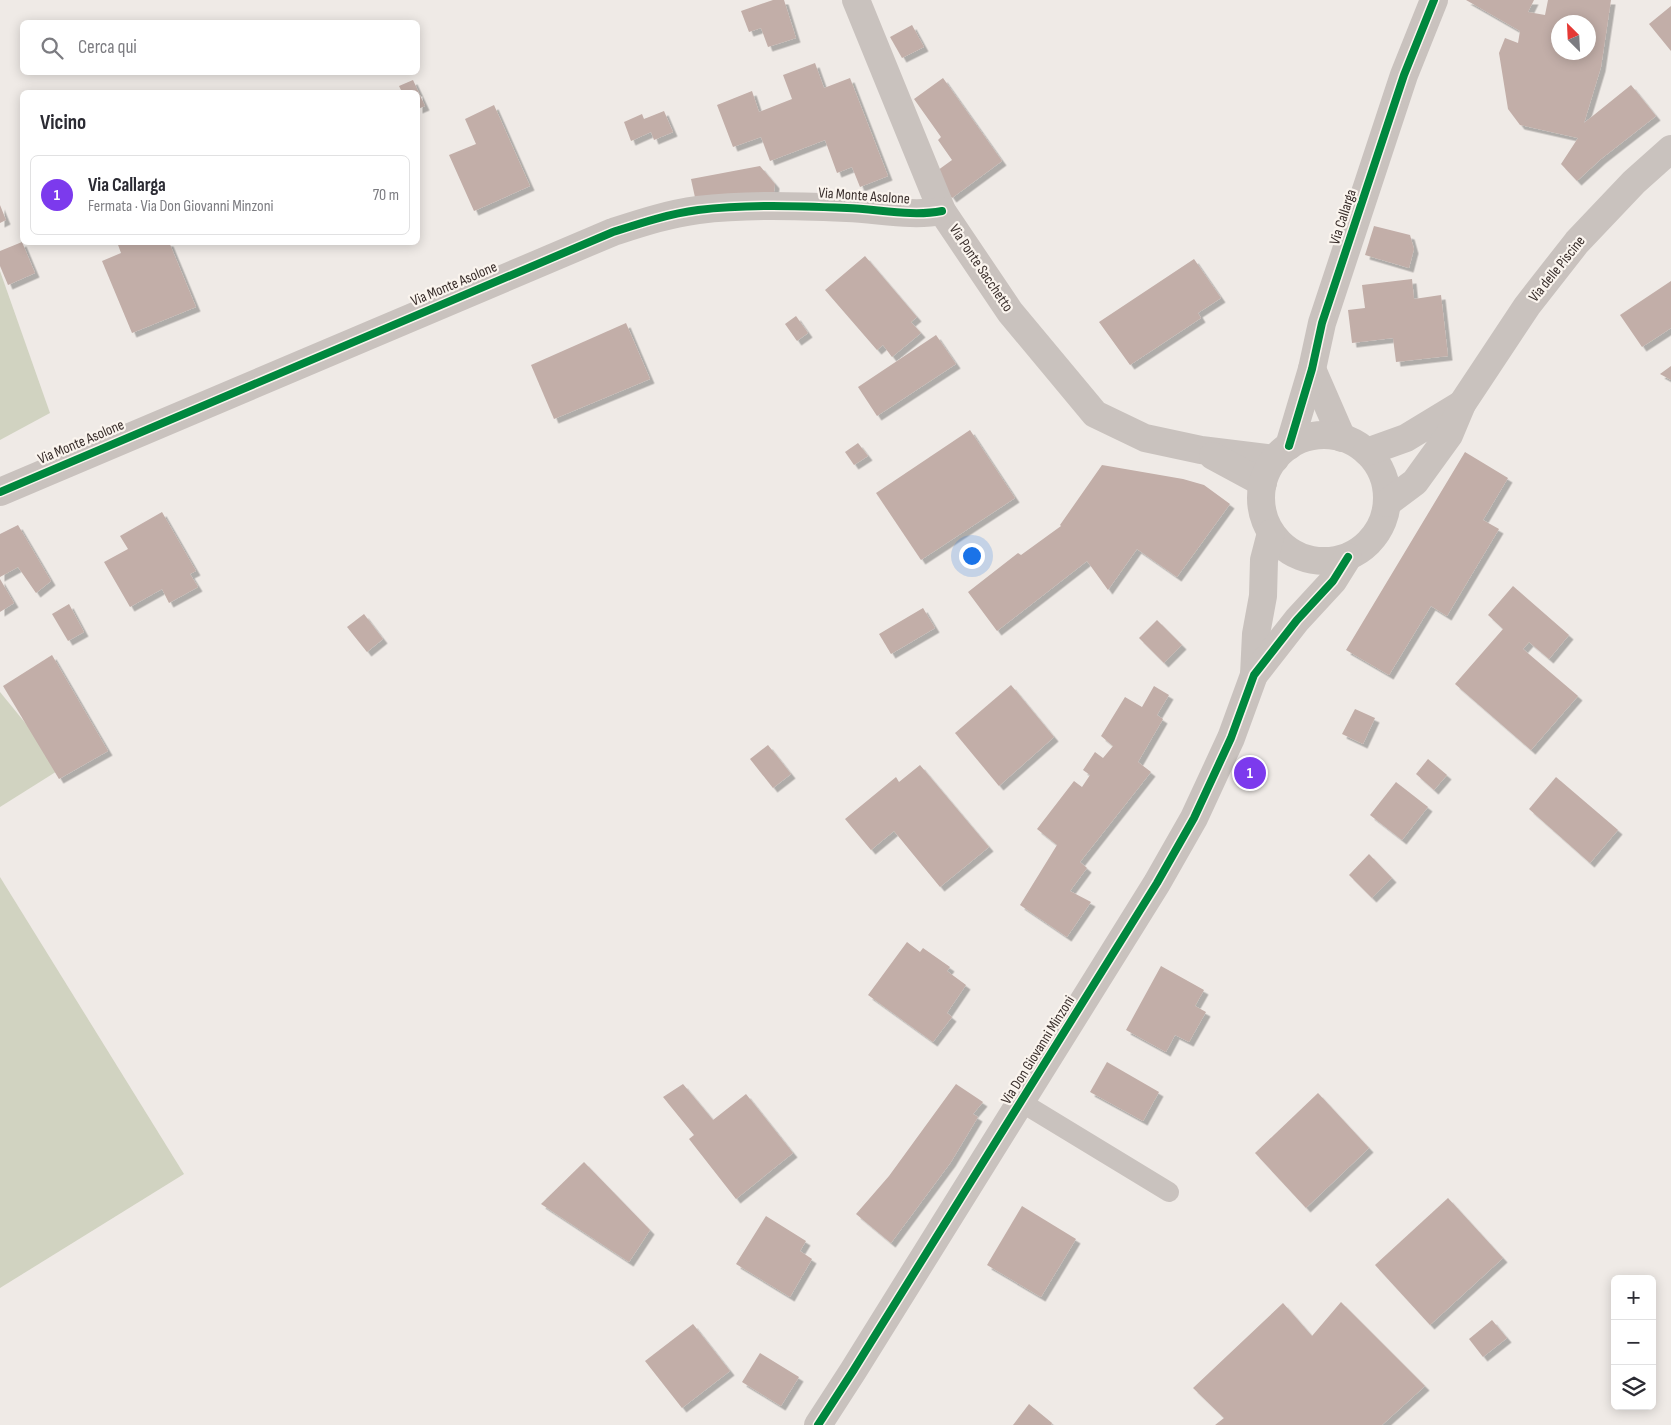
<!DOCTYPE html>
<html lang="it">
<head>
<meta charset="utf-8">
<style>
  :root { --surface:#fff; --page:#f2f2f3; --text:#2b2b33; --muted:#7c7c81; --line:#e1e1e2; --accent:#7c3aed }
  body { margin:0; font-family:"Sofia Sans Condensed",sans-serif; background:var(--page); color:var(--text) }
  .controls { position:absolute; right:15px; bottom:15px; display:grid; overflow:hidden; border-radius:8px; box-shadow:0 2px 12px #0003 }
  .controls button { width:45px; height:45px; display:grid; place-items:center; padding:0; border:0; border-bottom:1px solid var(--line); background:var(--surface); color:var(--text); font:25px sans-serif }
  .compass { position:absolute; left:1551px; top:15px; width:45px; height:45px; border-radius:50%; background:var(--surface); box-shadow:0 2px 12px #0003; rotate:336deg }
  .you { position:absolute; left:971px; top:555px; width:18px; height:18px; margin:-12px; border:4px solid #fff; border-radius:50%; background:#1a73e8; box-shadow:0 0 0 8px #1a73e833 }
  .badge { display:grid; place-items:center; width:32px; height:32px; border-radius:50%; background:var(--accent); color:#fff; font-size:16px; font-weight:700 }
  .pin { position:absolute; translate:-50% -50%; border:2px solid #fff; box-shadow:0 1px 5px #0006 }
  .list { margin:0; padding:0; list-style:none }
  h2 { display:flex; justify-content:space-between; align-items:center; height:65px; margin:0; padding:0 20px; font-size:21px }
  h2 small { font-size:16px; font-weight:400; color:var(--muted) }
  .list li { display:grid; grid-template-columns:32px 1fr auto; gap:15px; align-items:center; box-sizing:border-box; height:80px; margin:0 10px 10px; padding:0 10px; border:1px solid var(--line); border-radius:8px }
  .list b { display:block; font-size:19px; white-space:nowrap }
  .list p { margin:0; font-size:16px; white-space:nowrap; color:var(--muted) }
  .list em { font-size:16px; font-style:normal; color:var(--muted) }
  .icon { flex:none; width:28px; height:28px; fill:none; stroke:currentColor; stroke-width:2; stroke-linecap:round; stroke-linejoin:round }
  .map { position:relative; flex:none; width:1671px; height:1425px; overflow:hidden }
  .search { position:absolute; background:var(--surface); box-shadow:0 2px 12px #0003; left:20px; top:20px; width:400px; height:55px; display:flex; align-items:center; gap:12px; box-sizing:border-box; padding:0 18px; border-radius:8px; color:var(--muted); font-size:19px }
  .panel { position:absolute; background:var(--surface); box-shadow:0 2px 12px #0003; left:20px; top:90px; width:400px; height:155px; border-radius:8px }
  .map>svg:first-child { display:block }
</style>
</head>
<body>
<div class="map">
<svg width="1671" height="1425" viewBox="0 0 1671 1425">
  <defs>
    <filter id="shadow"><feDropShadow dx="4.5" dy="4.5" stdDeviation="0" flood-color="#0004"/></filter>
  </defs>
  <rect width="100%" height="100%" fill="#efeae6"/>
  <g fill="#d1d3c1">
    <path d="M0 271 50 413 0 440Z"/>
    <path d="M0 692 62 768 0 807Z"/>
    <path d="M0 877 184 1174 0 1288Z"/>
  </g>
  <g fill="#c2aea8" fill-rule="evenodd" filter="url(#shadow)">
    <path d="M773 0H784L796 38 768 47 761 28 749 32 741 11Z"/>
    <path d="M1466 0H1534L1528 12 1545 15 1548 0H1611L1601 67 1584 123 1631 85 1656 116 1601 159 1577 181 1561 164 1578 138 1520 125 1508 109 1499 53 1505 38 1518 43 1520 31ZM1558 22H1588V52H1558Z"/>
    <path d="M1671 6V51L1649 24Z"/>
    <path d="M912 25 924 47 902 58 890 37Z"/>
    <path d="M815 63 824 88 850 78 888 176 860 187 852 167 837 173 825 140 770 161 761 137 733 147 717 105 752 91 759 112 792 99 783 75Z"/>
    <path d="M943 78 1002 161 952 198 934 173 952 160 938 140 941 137 914 99Z"/>
    <path d="M413 80 425 106 418 109V92H402L399 86Z"/>
    <path d="M494 105 530 186 474 211 449 155 476 144 465 119Z"/>
    <path d="M664 111 673 132 654 140 651 132 631 141 624 122 642 114 644 119Z"/>
    <path d="M760 166 775 184 773 199 696 202 691 179Z"/>
    <path d="M0 205 6 220 0 223Z"/>
    <path d="M1374 226 1410 235 1414 249 1409 268 1365 255Z"/>
    <path d="M22 242 35 273 8 285 0 266V251Z"/>
    <path d="M117 242H169L196 307 132 333 102 261 121 253Z"/>
    <path d="M865 256 917 317 911 322 921 333 892 357 883 345 877 350 825 290Z"/>
    <path d="M1194 259 1221 298 1198 313 1201 318 1130 365 1099 322Z"/>
    <path d="M1412 279 1414 299 1441 295 1448 356 1396 362 1393 338 1352 343 1348 310 1365 308 1362 285Z"/>
    <path d="M1671 281V328L1642 347 1620 315Z"/>
    <path d="M796 316 808 333 797 341 785 324Z"/>
    <path d="M626 323 650 379 554 419 531 365Z"/>
    <path d="M936 335 956 364 877 416 858 387Z"/>
    <path d="M1671 366V380L1660 374Z"/>
    <path d="M970 430 1015 498 921 560 876 493Z"/>
    <path d="M858 443 868 456 854 465 845 452Z"/>
    <path d="M1465 452 1508 478 1483 520 1499 529 1447 616 1431 606 1389 675 1346 650Z"/>
    <path d="M1102 465 1183 479 1204 485 1230 504 1177 577 1137 549 1108 590 1087 561 997 631 968 592 1018 553 1021 555 1061 526 1060 525Z"/>
    <path d="M162 512 196 571 190 574 198 587 169 603 162 589 130 607 104 562 128 549 120 536Z"/>
    <path d="M18 525 51 581 36 593 18 567 0 577V534Z"/>
    <path d="M0 579 14 603 0 612Z"/>
    <path d="M1513 586 1569 635 1549 659 1529 642 1523 649 1578 696 1531 750 1455 684 1503 629 1488 615Z"/>
    <path d="M69 604 84 632 68 641 52 614Z"/>
    <path d="M923 608 935 628 891 654 879 634Z"/>
    <path d="M364 614 383 639 367 652 347 627Z"/>
    <path d="M1157 620 1182 645 1164 663 1139 638Z"/>
    <path d="M52 655 108 751 59 779 3 686Z"/>
    <path d="M1011 685 1054 737 999 786 955 733Z"/>
    <path d="M1154 686 1169 695 1157 715 1163 719 1138 762 1151 772 1080 862 1087 868 1070 891 1091 902 1067 937 1020 905 1057 845 1037 829 1074 781 1082 787 1090 775 1083 770 1095 752 1103 758 1113 746 1101 736 1125 697 1142 707Z"/>
    <path d="M1355 709 1375 718 1363 744 1342 734Z"/>
    <path d="M768 745 791 774 773 788 750 759Z"/>
    <path d="M1428 759 1447 775 1434 790 1416 774Z"/>
    <path d="M920 765 989 847 940 887 894 831 871 850 845 819 896 777 899 782Z"/>
    <path d="M1556 777 1618 830 1590 863 1529 809Z"/>
    <path d="M1396 782 1428 807 1402 840 1370 815Z"/>
    <path d="M1369 854 1392 878 1372 898 1349 875Z"/>
    <path d="M907 942 920 952 923 948 950 967 947 971 966 985 947 1013 952 1017 933 1042 868 995Z"/>
    <path d="M1161 966 1204 990 1195 1006 1206 1012 1189 1042 1175 1035 1166 1052 1126 1030Z"/>
    <path d="M1107 1062 1159 1092 1143 1121 1090 1092Z"/>
    <path d="M683 1084 713 1120 746 1094 793 1153 736 1199 689 1139 694 1135 663 1097Z"/>
    <path d="M956 1084 983 1102 973 1114 978 1117 951 1162 891 1243 856 1214 889 1176Z"/>
    <path d="M1318 1093 1369 1148 1306 1208 1255 1153Z"/>
    <path d="M584 1162 650 1230 629 1262 541 1204Z"/>
    <path d="M1448 1198 1503 1258 1430 1325 1375 1265Z"/>
    <path d="M1022 1206 1076 1239 1041 1297 987 1265Z"/>
    <path d="M766 1216 806 1241 800 1251 812 1259 790 1297 736 1264Z"/>
    <path d="M1341 1302 1425 1386 1382 1425H1215L1224 1418 1193 1388 1283 1303 1312 1336Z"/>
    <path d="M1492 1320 1507 1338 1483 1357 1469 1339Z"/>
    <path d="M693 1324 730 1371 682 1408 645 1361Z"/>
    <path d="M760 1353 799 1377 781 1406 742 1382Z"/>
    <path d="M1029 1404 1052 1423 1051 1425H1013Z"/>
  </g>
  <g fill="none" stroke-linecap="round" stroke-linejoin="round">
    <path stroke="#c9c2be" stroke-width="20" d="M1021 1102 1169 1192"/>
    <g stroke="#c9c2be" stroke-width="28">
      <path d="M856 0 942 211 1010 312 1095 414 1145 438 1201 450 1275 459"/>
      <path d="M1312 369 1342 438"/>
      <path d="M1289 446 1312 369 1322 323 1404 75 1434 0"/>
      <path d="M1213 456 1263 483"/>
      <path d="M0 492 613 232C641 223 668 214 698 210 747 204 798 206 847 208 878 209 911 217 942 211"/>
    </g>
    <g stroke="#c9c2be" stroke-width="28">
      <circle cx="1324" cy="498" r="63"/>
      <path d="M1367 452 1406 438 1462 404"/>
      <path d="M1387 503 1415 482 1449 435 1462 404 1527 306 1577 242 1634 182 1671 149"/>
      <path d="M1254 675 1256 634 1263 596 1264 560 1271 533"/>
      <path d="M818 1425 853 1371 1157 883 1194 818 1231 738 1254 675 1297 620 1333 581 1348 557"/>
    </g>
    <g stroke="#faf4ee" stroke-width="11">
      <g id="cycleway">
        <path d="M1289 446 1312 369 1322 323 1404 75 1434 0"/>
        <path d="M0 492 613 232C641 223 668 214 698 210 747 204 798 206 847 208 878 209 911 217 942 211"/>
        <path d="M818 1425 853 1371 1157 883 1194 818 1231 738 1254 675 1297 620 1333 581 1348 557"/>
      </g>
    </g>
    <use href="#cycleway" stroke="#00873e" stroke-width="8"/>
  </g>
  <g text-anchor="middle" dominant-baseline="central" stroke-width="4.5" stroke-linejoin="round" paint-order="stroke">
    <g font-size="15" fill="#3a2f2c" stroke="#faf4ee">
      <text transform="translate(864 196) rotate(4)">Via Monte Asolone</text>
      <text transform="translate(1343 217) rotate(-72)">Via Callarga</text>
      <text transform="translate(981 268) rotate(56)">Via Ponte Sacchetto</text>
      <text transform="translate(1557 269) rotate(-51)">Via delle Piscine</text>
      <text transform="translate(454 284) rotate(-23)">Via Monte Asolone</text>
      <text transform="translate(81 442) rotate(-23)">Via Monte Asolone</text>
      <text transform="translate(1038 1050) rotate(-58)">Via Don Giovanni Minzoni</text>
    </g>
  </g>
</svg>
<div class="controls">
<button>+</button>
<button>−</button>
<button><svg class="icon" aria-label="layers" viewBox="0 0 24 24"><path d="M12 4l9 5-9 5-9-5zM3 14l9 5 9-5"/></svg></button>
</div>
<svg class="compass" viewBox="-18 -18 36 36"><path d="M0-13l5 13h-10z" fill="#e53935"/><path d="M0 13l5-13h-10z" fill="#7c7c81"/></svg>
<div class="you"></div>
<div class="pin badge" style="left:1250px;top:773px">1</div>
<div class="search"><svg class="icon" aria-label="search" viewBox="0 0 24 24"><circle cx="10" cy="10" r="6"/><path d="M15 15l6 6"/></svg>Cerca qui</div>
<section class="panel">
<h2>Vicino<small></small></h2>
<ul class="list">
<li><span class="badge">1</span><div><b>Via Callarga</b><p>Fermata · Via Don Giovanni Minzoni</p></div><em>70 m</em></li>
</ul>
</section>
</div>
</body>
</html>
